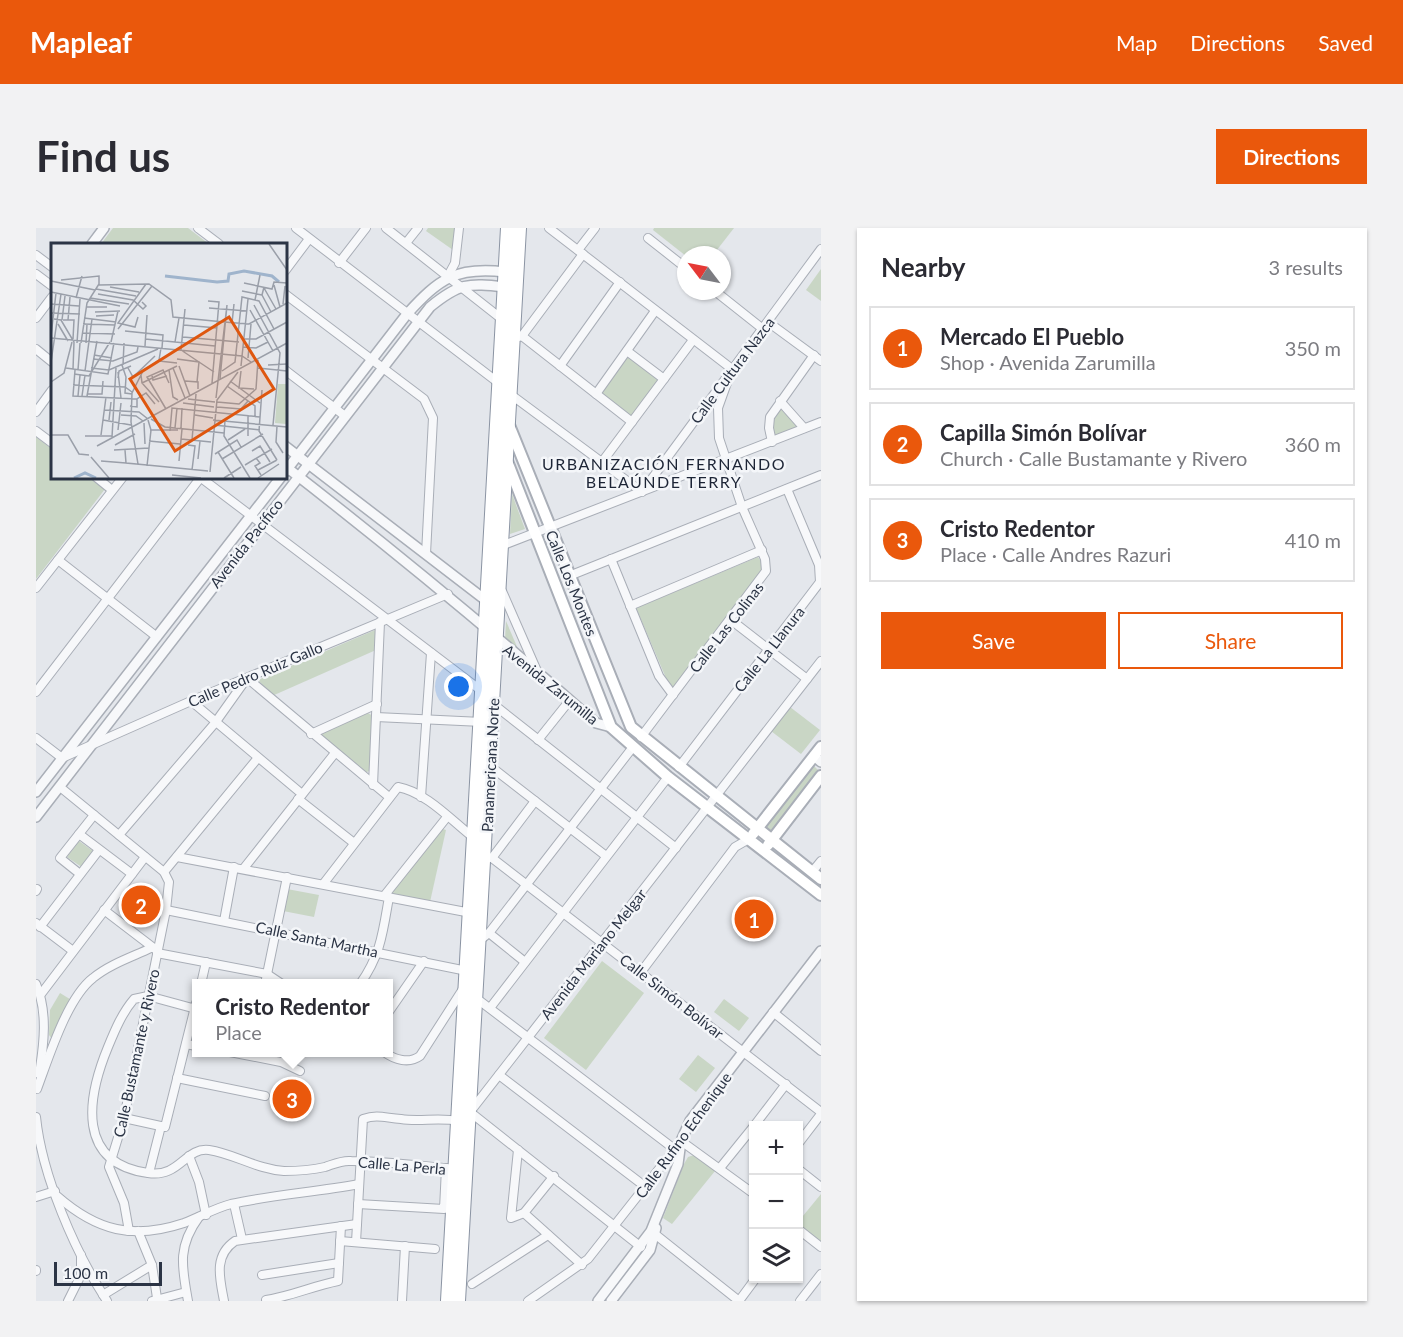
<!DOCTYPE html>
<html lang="en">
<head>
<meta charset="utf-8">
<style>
  :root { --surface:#fff; --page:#f2f2f3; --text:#2b2b33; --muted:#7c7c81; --line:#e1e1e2; --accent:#ea580c }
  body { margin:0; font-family:Lato,sans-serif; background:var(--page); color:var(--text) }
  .controls { position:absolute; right:18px; bottom:18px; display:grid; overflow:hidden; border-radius:0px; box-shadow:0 2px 4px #0004 }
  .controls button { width:54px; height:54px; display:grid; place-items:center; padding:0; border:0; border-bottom:2px solid var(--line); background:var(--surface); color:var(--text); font:30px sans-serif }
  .compass { position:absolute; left:641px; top:18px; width:54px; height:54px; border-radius:50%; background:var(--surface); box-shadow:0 2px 4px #0004; rotate:302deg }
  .scale { position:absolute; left:18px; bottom:15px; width:108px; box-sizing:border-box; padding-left:6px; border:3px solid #2b3445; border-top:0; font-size:16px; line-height:21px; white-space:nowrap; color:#2b3445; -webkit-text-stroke:4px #f4f6f9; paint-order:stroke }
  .you { position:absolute; left:423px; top:459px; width:21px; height:21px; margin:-15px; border:4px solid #fff; border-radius:50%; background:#1a73e8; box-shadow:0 0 0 9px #1a73e833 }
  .badge { display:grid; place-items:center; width:39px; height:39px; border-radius:50%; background:var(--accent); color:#fff; font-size:20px; font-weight:700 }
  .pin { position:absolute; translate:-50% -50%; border:3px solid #fff; box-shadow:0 2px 6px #0006 }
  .popup { position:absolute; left:156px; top:751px; width:201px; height:78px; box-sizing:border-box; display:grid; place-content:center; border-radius:0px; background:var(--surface); filter:drop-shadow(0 2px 4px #0005); font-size:20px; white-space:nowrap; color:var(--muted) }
  .popup b { font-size:22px; color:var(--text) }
  .popup::after { content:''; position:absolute; left:50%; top:100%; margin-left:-12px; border:12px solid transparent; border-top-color:var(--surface) }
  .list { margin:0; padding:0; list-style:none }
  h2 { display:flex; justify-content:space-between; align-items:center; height:78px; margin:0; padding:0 24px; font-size:26px }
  h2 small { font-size:20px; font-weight:400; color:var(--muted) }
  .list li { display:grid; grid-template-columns:39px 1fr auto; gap:18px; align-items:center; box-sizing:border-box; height:84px; margin:0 12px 12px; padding:0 12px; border:2px solid var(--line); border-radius:0px }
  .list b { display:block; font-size:22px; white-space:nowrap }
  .list p { margin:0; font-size:20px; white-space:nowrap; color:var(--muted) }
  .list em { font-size:20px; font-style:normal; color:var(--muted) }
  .actions { display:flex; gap:12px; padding:18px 24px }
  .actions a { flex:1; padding:14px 0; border:2px solid var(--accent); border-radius:0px; text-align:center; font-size:21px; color:var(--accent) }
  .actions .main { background:var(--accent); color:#fff }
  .icon { flex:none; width:33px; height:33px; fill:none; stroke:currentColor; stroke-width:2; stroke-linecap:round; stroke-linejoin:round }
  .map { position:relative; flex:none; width:785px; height:1073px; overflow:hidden; border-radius:0px }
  header { display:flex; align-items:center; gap:36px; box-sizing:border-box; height:84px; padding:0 30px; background:var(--accent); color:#fff }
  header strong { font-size:28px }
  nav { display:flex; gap:33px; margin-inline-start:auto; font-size:21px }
  .intro { display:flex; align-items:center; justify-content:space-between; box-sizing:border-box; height:144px; padding:0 36px }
  h1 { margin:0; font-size:42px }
  .button { padding:15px 27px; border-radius:0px; background:var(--accent); color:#fff; font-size:21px; font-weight:700 }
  main { display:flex; gap:36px; padding:0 36px }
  aside { flex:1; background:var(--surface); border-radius:0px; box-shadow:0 2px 4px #0004 }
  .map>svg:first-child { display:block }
</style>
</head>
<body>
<header>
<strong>Mapleaf</strong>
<nav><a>Map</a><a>Directions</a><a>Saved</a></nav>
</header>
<div class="intro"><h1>Find us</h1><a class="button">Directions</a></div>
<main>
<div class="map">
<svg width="785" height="1073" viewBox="0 0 785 1073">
  <rect width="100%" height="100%" fill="#e4e7ec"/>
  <g fill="#c9d6c5">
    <path d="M77 0H152L173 16H65Z"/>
    <path d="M392 0H419L417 22 390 3Z"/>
    <path d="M618 0H698L677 27 650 28 617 2Z"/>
    <path d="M785 41V73L770 62Z"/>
    <path d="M592 126 625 151 595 190 564 166Z"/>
    <path d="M746 179 764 200 737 209V193Z"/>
    <path d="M0 209 16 221V249H53L69 261 0 351Z"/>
    <path d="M476 266 489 301 474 306Z"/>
    <path d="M722 329 726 335 725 348 637 460 633 457 600 380Z"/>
    <path d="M470 393 482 421H481L469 411Z"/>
    <path d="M339 402 340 422 236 468 222 452Z"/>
    <path d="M754 479 784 502 765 526 735 503Z"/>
    <path d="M332 485 337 488 333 543 327 546 285 510V505Z"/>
    <path d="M777 537 782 542 736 602H731L729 599Z"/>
    <path d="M407 601 410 602 394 674 358 667 356 663Z"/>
    <path d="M43 613 57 623 47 640 31 629Z"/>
    <path d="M251 661 283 667 278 689 247 683Z"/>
    <path d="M566 733 608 765 550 842 508 810Z"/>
    <path d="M24 765 37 773 16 811 13 807 14 782Z"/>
    <path d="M688 771 713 790 703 803 678 784Z"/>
    <path d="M662 827 679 840 660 864 643 851Z"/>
    <path d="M658 927 679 943 636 996 627 990 648 936 652 929Z"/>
    <path d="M785 966V1017L763 1000 762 994Z"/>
  </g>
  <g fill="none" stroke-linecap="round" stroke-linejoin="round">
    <g stroke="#a9aeb7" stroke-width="10">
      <g id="minor">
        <path d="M162 0 183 16"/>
        <path d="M260 0 464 156"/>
        <path d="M350 0 467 92"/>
        <path d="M513 0 696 141 682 180 683 210 706 279 729 331 730 343 605 509"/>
        <path d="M612 10 650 40"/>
        <path d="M370 15 382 0"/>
        <path d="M542 22 559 0"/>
        <path d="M0 27 16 39"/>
        <path d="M303 35 330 0"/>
        <path d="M249 43 273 11"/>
        <path d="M0 46 16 58"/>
        <path d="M412 48 419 35 423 0"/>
        <path d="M679 63 727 101"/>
        <path d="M249 66 388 171 397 190 390 326"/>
        <path d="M0 90 16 69"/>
        <path d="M732 94 785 133"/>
        <path d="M486 108 596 194"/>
        <path d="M482 109 486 108 547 26"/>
        <path d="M0 121 16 134"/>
        <path d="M591 123 628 151"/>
        <path d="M524 138 584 54"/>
        <path d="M249 142 309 188"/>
        <path d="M474 166 606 264 785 21"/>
        <path d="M560 166 619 83"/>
        <path d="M744 173 768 200"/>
        <path d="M0 184 16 162"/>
        <path d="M0 203 16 215"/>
        <path d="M736 214 733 200 734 189 778 127"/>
        <path d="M566 234 657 112"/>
        <path d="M60 249 76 262"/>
        <path d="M164 249 447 464"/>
        <path d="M465 318 785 194"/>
        <path d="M575 331 623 448 637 467"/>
        <path d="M22 332 121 409"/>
        <path d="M533 348 785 247"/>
        <path d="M0 360 87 249"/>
        <path d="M466 363 501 443"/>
        <path d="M594 378 726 322"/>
        <path d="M695 392 771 451"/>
        <path d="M0 464 165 249"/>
        <path d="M155 473 266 566"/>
        <path d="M457 476 640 620"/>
        <path d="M340 489 446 494"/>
        <path d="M275 506 341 476"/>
        <path d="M0 510 26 530 155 473 412 366"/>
        <path d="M502 512 534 472"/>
        <path d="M454 538 570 628"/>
        <path d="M643 539 784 354 783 337 751 261"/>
        <path d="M337 557 344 394"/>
        <path d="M24 559 128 644 133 654 130 682 88 890 73 939 88 975 93 1003"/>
        <path d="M385 569 395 425"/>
        <path d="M262 571 318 615"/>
        <path d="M43 606 96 646"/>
        <path d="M83 607 179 495 211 450 353 569"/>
        <path d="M141 629 435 685"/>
        <path d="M448 629 456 630 785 884"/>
        <path d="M456 630 499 573"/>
        <path d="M208 640 299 525"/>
        <path d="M128 644 221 531"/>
        <path d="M776 644 785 633"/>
        <path d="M44 646 24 630 58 587"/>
        <path d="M288 655 362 559C390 564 416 593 438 610"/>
        <path d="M0 663 1 661"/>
        <path d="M348 668 411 589"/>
        <path d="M68 682 119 721"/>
        <path d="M130 682 431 743"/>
        <path d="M188 693 198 639"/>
        <path d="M0 695 37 723"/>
        <path d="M4 699 63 622"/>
        <path d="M453 705 489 734"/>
        <path d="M443 713 453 705 597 519"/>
        <path d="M121 725 231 746 246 756"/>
        <path d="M605 744 699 619 713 611"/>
        <path d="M0 756C12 784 8 816 3 846"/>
        <path d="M165 756 170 734"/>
        <path d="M229 756 251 649"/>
        <path d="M324 756C345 727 347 703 353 669"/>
        <path d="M5 766 109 629"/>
        <path d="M440 770 637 920"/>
        <path d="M454 780 632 549"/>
        <path d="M160 781 112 768 98 771C86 785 79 802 72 819 51 870 40 935 112 945 144 950 149 919 173 922 199 926 220 941 248 943 261 943 276 942 289 939 298 936 306 932 315 933 350 933 385 938 420 941"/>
        <path d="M737 784 785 823"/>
        <path d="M352 785 388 733"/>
        <path d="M150 816 160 818"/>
        <path d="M194 824 245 834 264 843"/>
        <path d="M348 824C359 832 373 836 384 828L427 761"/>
        <path d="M463 847 611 960"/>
        <path d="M141 850 229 868"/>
        <path d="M1 861C13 829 31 770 57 750 74 736 96 729 115 720"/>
        <path d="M0 889C6 948 39 1024 71 1073"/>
        <path d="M88 890 129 899 160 775"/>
        <path d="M718 898 750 856"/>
        <path d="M762 916 785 886"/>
        <path d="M482 922 475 990 488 985 518 948"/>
        <path d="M153 928 163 954 170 987"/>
        <path d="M684 940 718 898"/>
        <path d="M762 941 785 959"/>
        <path d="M113 945 125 898"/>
        <path d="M21 968C61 1003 97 1012 148 995 164 989 179 980 195 976 236 967 281 964 323 956"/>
        <path d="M0 969 19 963"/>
        <path d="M198 976 206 1011"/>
        <path d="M322 976 408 981 410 940"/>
        <path d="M488 985 546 1037"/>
        <path d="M762 1001 785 1019"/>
        <path d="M102 1003 116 1037 121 1070"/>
        <path d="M615 1003 703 1073"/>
        <path d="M304 1013 399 1021"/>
        <path d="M320 1014 327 891C342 886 349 890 365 891 384 894 402 889 423 893"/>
        <path d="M605 1019 434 884 785 433"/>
        <path d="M0 1042V1043"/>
        <path d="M226 1047 303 1035"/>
        <path d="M436 1056 512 1007"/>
        <path d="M67 1067 116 1037"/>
        <path d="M230 1072C256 1068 277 1058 302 1053L305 998"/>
        <path d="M32 1073 45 1047V1027"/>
        <path d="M116 1073 150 1064"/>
        <path d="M152 1073C146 1039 141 1019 163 989"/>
        <path d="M188 1073C184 1051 177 1028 199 1013L321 996"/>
        <path d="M366 1073 369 1018"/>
        <path d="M492 1073 552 1031 645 913 718 966"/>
        <path d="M703 1073 720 1050"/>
        <path d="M764 1073 785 1046"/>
      </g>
    </g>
    <g stroke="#a9aeb7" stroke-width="12">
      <g id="tertiary">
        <path d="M56 16 68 0"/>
        <path d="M249 218 452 374"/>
        <path d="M249 238C356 321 459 406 560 495L575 499"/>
        <path d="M249 244 371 86C403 51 420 38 469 44"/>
        <path d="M778 528 785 534"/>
        <path d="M0 564 245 249"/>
        <path d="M0 589 394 79C423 55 432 55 469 59"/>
        <path d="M562 1073 615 1003 642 936 645 913 654 893 785 723"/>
        <path d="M575 1073 614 1022 620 1000"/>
      </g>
    </g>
    <g stroke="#a9aeb7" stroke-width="14">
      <g id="secondary">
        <path d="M473 197 595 499 785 651"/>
        <path d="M471 233 575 499 632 549 785 667"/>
        <path d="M717 606 785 519"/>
        <path d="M732 617 785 548"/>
      </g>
    </g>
    <g stroke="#8b94a3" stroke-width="16">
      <g id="trunk">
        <path d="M412 1073 472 0"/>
        <path d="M422 1073 483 0"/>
      </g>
    </g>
    <use href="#minor" stroke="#f7f8fa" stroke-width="8"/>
    <use href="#tertiary" stroke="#f7f8fa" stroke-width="9"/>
    <use href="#secondary" stroke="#fff" stroke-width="10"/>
    <use href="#trunk" stroke="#fff" stroke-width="14"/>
  </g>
  <g text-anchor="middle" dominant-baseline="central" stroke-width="5" stroke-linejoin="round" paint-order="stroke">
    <g font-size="15" fill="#2b3445" stroke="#f4f6f9">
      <text transform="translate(696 142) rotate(-53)">Calle Cultura Nazca</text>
      <text transform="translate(210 315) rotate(-52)">Avenida Pacífico</text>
      <text transform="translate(536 355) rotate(68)">Calle Los Montes</text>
      <text transform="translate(690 399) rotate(-52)">Calle Las Colinas</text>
      <text transform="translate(733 421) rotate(-52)">Calle La Llanura</text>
      <text transform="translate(219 446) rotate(-23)">Calle Pedro Ruiz Gallo</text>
      <text transform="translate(515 456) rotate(39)">Avenida Zarumilla</text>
      <text transform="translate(454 537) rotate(-87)">Panamericana Norte</text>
      <text transform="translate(281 711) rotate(12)">Calle Santa Martha</text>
      <text transform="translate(557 726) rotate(-52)">Avenida Mariano Melgar</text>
      <text transform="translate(636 768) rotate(38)">Calle Simón Bolívar</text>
      <text transform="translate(100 825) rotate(-78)">Calle Bustamante y Rivero</text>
      <text transform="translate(647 907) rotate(-54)">Calle Rufino Echenique</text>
      <text transform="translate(366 937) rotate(5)">Calle La Perla</text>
    </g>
    <g font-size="16" letter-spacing="1.5" fill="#1d2536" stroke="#f4f6f9">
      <text x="628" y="235">URBANIZACIÓN FERNANDO<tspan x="628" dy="18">BELAÚNDE TERRY</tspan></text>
    </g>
  </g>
  <g transform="translate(15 15)">
    <rect width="236" height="236" fill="#e4e7ec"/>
    <path d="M227 141H235V181L224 180Z" fill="#c9d6c5"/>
    <path fill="none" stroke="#9fb4cc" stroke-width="3" d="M114 33 166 39 177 38 178 31 193 28 221 33 228 39M23 235 34 230 45 235"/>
    <path fill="none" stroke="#9a9fa9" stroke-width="1.5" d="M218 1 236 27M10 37 48 33V41L36 60 30 100M0 38 44 47M193 40 221 46 223 39 236 40M48 42 98 41 120 57 122 74 173 79 198 81 236 60M223 42 229 64M59 44 88 49M213 44 211 52 220 69M213 45 225 66M45 46 85 53M191 48 211 52M0 49 69 63M47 51 82 57 92 66 95 63 91 59M25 55 31 33M39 55 78 61M204 57 209 32M157 58 168 59 161 140M0 61 28 63M232 61 234 43M203 62 229 110 222 182M35 64H56M158 65 196 68M134 66 130 107 163 129M199 67 222 108M44 69 69 68M0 70 29 71M45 73 63 72M87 74 84 84 67 80 95 41M33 75 65 79M3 76 10 77 23 99 22 126M11 77 14 53M12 77H23L22 96M17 77 19 54M181 80 183 61M7 81 17 98M32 81 64 82M133 82 166 85M67 86 101 43M74 88 112 92 111 105M31 90 64 91M0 93 5 50M132 94 188 99M0 95 191 113 200 119M94 96 164 103M193 96H205L236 79M60 99 67 68M124 99 128 75M26 100 29 56M35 100 36 81M94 103 96 72M192 104 205 105 217 99M43 112 61 115M197 115 200 81M42 116 62 118 86 109 87 104M126 116 148 119 146 139M108 118 126 120M0 119 10 51M71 122 75 134 74 150 81 151M72 122 73 100M217 122 236 121M128 123 139 153M190 123 197 56M15 125 57 131 63 100M40 125 58 127 107 106M77 125 82 134 104 113M122 125 134 155M207 125 236 128M24 127 22 153 86 156M27 127 29 100M118 127 122 154 127 157M34 128 41 76M171 128 184 119 191 54 208 58 223 86M190 128 188 145 203 146M67 129 70 155M23 131 38 133 59 99M90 132 91 140 108 159M101 133 102 137 116 133M67 135 68 128 80 123M134 138 147 139V146M179 138 209 160M0 139 13 130 21 99M91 140 126 123M22 142 74 144 81 149M176 143 204 163V173M211 147 208 188 226 217M36 151H51L52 138M27 153 29 132M31 153 34 132M36 153 46 98M165 155 176 62 169 136M137 156 164 159M166 159 188 161 205 146 207 117M132 160 163 164M79 163 86 164V156L95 150 104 161M166 164 190 166 197 158M115 166 96 134 112 127 118 140M53 167 88 169 97 176M70 172 85 173 92 178M144 172 162 175M197 172V193M100 176 114 184 173 190M52 177 80 182M58 177 60 159M162 177 236 184M174 177 173 193 199 235M93 180 94 201M163 182 209 187M226 183 225 199 232 210M124 185 126 165M130 185 131 165M67 187 70 160M99 187H127M119 188 121 165 209 174M0 192H17L28 211 38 212M50 192 55 154M34 193H61M61 194 65 125M130 196 160 199M141 197 145 151M177 197 194 186M98 198 129 201M64 202 84 191M137 202 144 203 141 227M46 203 236 100M63 207 98 205M74 207 75 220 96 222M201 208 209 203 219 219M167 209 183 235M164 211 186 197 190 204M40 214 58 235M205 215 209 220 204 223 210 232M147 216 149 198M171 216 212 191M50 218 75 220M128 218 131 186M87 221 80 179 81 150 92 128 108 117 110 105M96 222 157 228M194 222 221 206M96 223 100 187 97 177M207 227 226 217M159 229 166 157 187 129M121 232 150 235M173 235 190 224M207 235 228 221"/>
    <path fill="#df570f" fill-opacity="0.15" stroke="#df570f" stroke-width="3" d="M178 74 223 146 124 208 79 136Z"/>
    <rect width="236" height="236" fill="none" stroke="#2b3445" stroke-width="3"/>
  </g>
</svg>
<div class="controls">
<button>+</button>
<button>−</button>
<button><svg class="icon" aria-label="layers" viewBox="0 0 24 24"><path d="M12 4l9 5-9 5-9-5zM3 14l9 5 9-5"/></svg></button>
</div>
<svg class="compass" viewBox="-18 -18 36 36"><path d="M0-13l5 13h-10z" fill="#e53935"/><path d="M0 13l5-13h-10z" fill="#7c7c81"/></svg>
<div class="scale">100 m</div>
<div class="you"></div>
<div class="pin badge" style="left:718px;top:691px">1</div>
<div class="pin badge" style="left:105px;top:677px">2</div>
<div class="pin badge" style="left:256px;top:871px">3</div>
<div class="popup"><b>Cristo Redentor</b>Place</div>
</div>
<aside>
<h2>Nearby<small>3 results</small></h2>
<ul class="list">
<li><span class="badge">1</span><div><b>Mercado El Pueblo</b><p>Shop · Avenida Zarumilla</p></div><em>350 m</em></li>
<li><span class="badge">2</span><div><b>Capilla Simón Bolívar</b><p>Church · Calle Bustamante y Rivero</p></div><em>360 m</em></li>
<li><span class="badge">3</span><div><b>Cristo Redentor</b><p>Place · Calle Andres Razuri</p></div><em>410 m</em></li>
</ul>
<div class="actions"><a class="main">Save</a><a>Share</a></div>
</aside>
</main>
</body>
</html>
